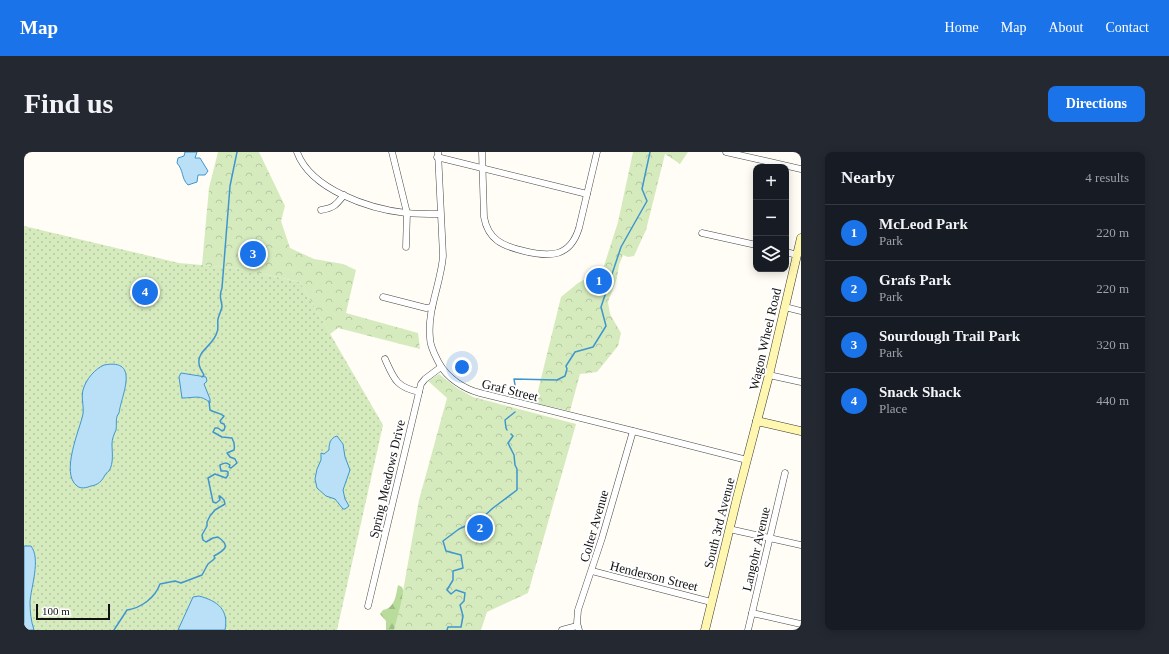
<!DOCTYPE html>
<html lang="en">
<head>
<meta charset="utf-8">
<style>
  :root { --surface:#171b24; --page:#242831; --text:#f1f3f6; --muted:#9ea1a6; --line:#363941; --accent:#1a73e8 }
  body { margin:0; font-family:"Times New Roman",serif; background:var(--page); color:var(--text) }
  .controls { position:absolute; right:12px; top:12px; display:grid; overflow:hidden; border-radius:8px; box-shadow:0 2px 10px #0003 }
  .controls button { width:36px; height:36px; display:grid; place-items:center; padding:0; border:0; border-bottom:1px solid var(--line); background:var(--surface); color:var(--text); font:20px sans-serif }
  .scale { position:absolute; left:12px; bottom:10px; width:74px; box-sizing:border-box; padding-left:4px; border:2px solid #111; border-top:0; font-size:11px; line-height:14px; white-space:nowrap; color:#111; -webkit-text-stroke:3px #fff; paint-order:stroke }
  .you { position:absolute; left:438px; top:215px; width:14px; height:14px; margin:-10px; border:3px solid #fff; border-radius:50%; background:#1a73e8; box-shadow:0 0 0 6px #1a73e833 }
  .badge { display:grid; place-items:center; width:26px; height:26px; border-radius:50%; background:var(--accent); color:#fff; font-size:13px; font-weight:700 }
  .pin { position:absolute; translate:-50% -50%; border:2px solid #fff; box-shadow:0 1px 4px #0006 }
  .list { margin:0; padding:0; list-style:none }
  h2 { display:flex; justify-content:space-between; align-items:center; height:52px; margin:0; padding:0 16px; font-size:17px }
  h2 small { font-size:13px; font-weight:400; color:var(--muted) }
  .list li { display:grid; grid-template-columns:26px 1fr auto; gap:12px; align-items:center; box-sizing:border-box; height:56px; padding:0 16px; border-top:1px solid var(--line) }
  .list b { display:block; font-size:15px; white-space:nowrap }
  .list p { margin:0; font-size:13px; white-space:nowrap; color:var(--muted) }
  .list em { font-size:13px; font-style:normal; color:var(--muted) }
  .icon { flex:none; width:22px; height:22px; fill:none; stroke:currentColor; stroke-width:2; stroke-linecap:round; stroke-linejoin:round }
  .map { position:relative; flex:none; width:777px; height:478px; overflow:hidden; border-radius:8px }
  header { display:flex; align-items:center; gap:24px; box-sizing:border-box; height:56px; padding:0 20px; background:var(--accent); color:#fff }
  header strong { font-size:19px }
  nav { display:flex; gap:22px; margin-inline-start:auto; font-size:14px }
  .intro { display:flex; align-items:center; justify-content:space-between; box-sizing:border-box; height:96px; padding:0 24px }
  h1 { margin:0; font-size:28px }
  .button { padding:10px 18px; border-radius:8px; background:var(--accent); color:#fff; font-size:14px; font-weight:700 }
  main { display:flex; gap:24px; padding:0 24px }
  aside { flex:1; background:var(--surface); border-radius:8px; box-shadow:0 2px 10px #0003 }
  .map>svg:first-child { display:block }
</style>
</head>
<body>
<header>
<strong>Map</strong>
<nav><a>Home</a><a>Map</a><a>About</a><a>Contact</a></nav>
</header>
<div class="intro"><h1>Find us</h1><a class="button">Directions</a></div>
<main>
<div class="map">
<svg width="777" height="478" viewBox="0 0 777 478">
  <defs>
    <pattern id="grass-dots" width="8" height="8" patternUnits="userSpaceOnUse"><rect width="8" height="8" fill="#d5ebbd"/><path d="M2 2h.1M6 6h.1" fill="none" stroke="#b6c8a1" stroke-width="1.8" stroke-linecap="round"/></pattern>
    <pattern id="forest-firs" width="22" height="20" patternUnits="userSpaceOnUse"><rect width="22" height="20" fill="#b9dc9c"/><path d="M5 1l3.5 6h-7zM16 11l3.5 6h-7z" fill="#9ebc85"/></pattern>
    <pattern id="park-crowns" width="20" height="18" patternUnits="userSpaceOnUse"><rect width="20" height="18" fill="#d5ebbd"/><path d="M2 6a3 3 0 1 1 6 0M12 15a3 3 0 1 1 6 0" fill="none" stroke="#b6c8a1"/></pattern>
  </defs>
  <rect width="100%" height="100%" fill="#fffdf5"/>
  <path fill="url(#grass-dots)" d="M0 74 155 111 211 116 276 130 359 273 313 478H0Z"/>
  <path fill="url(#forest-firs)" d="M374 433 378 435 394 478H362V469L356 462 359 458C371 456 372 443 374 433Z"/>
  <g fill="url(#park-crowns)">
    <path d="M194 0H235L261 54 257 69 266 96 290 107 319 112 332 118 322 161 394 181 396 197 314 176 306 182 276 130 211 116 178 113 185 36Z"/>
    <path d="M609 0H664L656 12 641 2 622 78 610 104 604 105 599 103 595 113 593 126 584 150 586 162 597 181 594 194 573 220 556 222 546 259 511 251 537 145 554 131 579 117 594 70Z"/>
    <path d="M415 222 433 236 449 245 552 272 504 441 463 460 457 478H370L377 451 395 348 423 246 404 229Z"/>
  </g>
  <g fill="#b9e0f7" stroke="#3f96cf">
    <path d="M161 0H173L171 6H176L184 19 181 23H174L173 30 164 33C157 26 160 19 153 11L154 6 160 4Z"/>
    <path d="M80 213C117 206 97 244 95 261 91 265 93 272 92 278 90 282 88 287 88 292 88 300 90 311 85 319 83 320 82 322 81 323 78 329 74 333 67 334 62 336 57 337 53 334 36 321 56 277 59 262 60 254 57 246 59 238 62 227 71 217 80 213Z"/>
    <path d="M157 221 182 225 183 229 180 232 186 247V251C177 242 171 246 158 246L155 225Z"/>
    <path d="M313 284 319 292 321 305 326 318 319 338 321 347 325 354 321 357H319L311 347 302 344 293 336 291 327 293 317 297 308V301L300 302 305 298C305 292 306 286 313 284Z"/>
    <path d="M0 394H7C17 407 7 435 6 450 6 460 7 469 10 478H0Z"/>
    <path d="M175 444C194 449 205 458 201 478H154L169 445Z"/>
  </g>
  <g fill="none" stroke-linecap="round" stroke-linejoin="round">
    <g stroke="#3f96cf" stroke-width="1.5">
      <path d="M178 225 180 223C178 219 175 216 175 211 173 199 190 193 193 180 195 176 193 171 194 167 195 163 197 159 198 155 198 148 194 146 198 136L206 34 213 0"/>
      <path d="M492 239 490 227 533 228 541 224 543 217 542 214 551 200 569 195 582 174 577 155 597 95 623 49 618 37 626 0"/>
      <path d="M483 278 482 276 481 268 491 260"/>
      <path d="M90 478 103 458C117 456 131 446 136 432L151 429 157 431 178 423 184 412 189 408 191 406 190 404C201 398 207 394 194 385L189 386 182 390 179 388 178 383 183 374V370L186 364 191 358 201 352 200 348 196 344H195L196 348 192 351 189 350 184 326 191 322 202 326 204 323V320L202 319H197L196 314V313C200 311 202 310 206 313L205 315 207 316 213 311 211 307 206 305 203 301 210 298C211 294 210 290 208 286L198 285 189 280 191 276H194L198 279 200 278 201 275 200 272 197 271 196 269 200 264C195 260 191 261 186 258L185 249"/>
      <path d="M423 478 424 475H437L439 464 436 453 440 449 441 441 432 438 427 442 423 438 429 428V419L439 416 437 403 422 399 419 389 435 377 457 367 469 356 493 338V317L491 313 490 303 484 291 489 284 487 282"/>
    </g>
    <g stroke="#444" stroke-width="7">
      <g id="street">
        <path d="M273 0C287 38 346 57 382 61 394 62 405 62 416 62"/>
        <path d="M368 0 383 61 382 95"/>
        <path d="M414 0 419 104C417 131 403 158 406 186 406 195 411 203 415 211 423 226 440 237 456 241L609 279 723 308"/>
        <path d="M458 0 460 65C464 88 479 94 500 99 525 105 546 106 555 76L573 0"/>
        <path d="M702 0 777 17"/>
        <path d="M413 5 563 42"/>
        <path d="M297 58C310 56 312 53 320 43"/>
        <path d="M678 81 732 93"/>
        <path d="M762 100 773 103"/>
        <path d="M359 145 402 156 408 155"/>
        <path d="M761 155 777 159"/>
        <path d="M361 207C370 227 372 235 395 240"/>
        <path d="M745 223 777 230"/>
        <path d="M705 377 777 393"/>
        <path d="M568 419 687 450"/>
        <path d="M344 454 397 232 401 227 417 215"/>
        <path d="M728 461 777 472"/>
        <path d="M538 478 553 474"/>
        <path d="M555 478 553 471 554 458 578 386 609 279"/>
        <path d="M724 478 761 321"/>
      </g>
    </g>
    <g stroke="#333" stroke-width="9">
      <g id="secondary">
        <path d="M733 269 777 279"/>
        <path d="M681 478 713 346 745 223 777 86"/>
      </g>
    </g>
    <use href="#street" stroke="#fff" stroke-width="6"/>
    <use href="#secondary" stroke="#fff6b0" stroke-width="8"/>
  </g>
  <g text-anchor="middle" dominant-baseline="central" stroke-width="4" stroke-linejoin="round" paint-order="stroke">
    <g font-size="13" fill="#111" stroke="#fff">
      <text transform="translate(741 187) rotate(-77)">Wagon Wheel Road</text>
      <text transform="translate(486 238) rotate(14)">Graf Street</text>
      <text transform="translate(363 327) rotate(-77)">Spring Meadows Drive</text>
      <text transform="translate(695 371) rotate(-76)">South 3rd Avenue</text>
      <text transform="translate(570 374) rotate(-74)">Colter Avenue</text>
      <text transform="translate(732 397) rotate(-77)">Langohr Avenue</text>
      <text transform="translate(630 424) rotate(14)">Henderson Street</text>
    </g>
  </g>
</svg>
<div class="controls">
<button>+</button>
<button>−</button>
<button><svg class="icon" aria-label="layers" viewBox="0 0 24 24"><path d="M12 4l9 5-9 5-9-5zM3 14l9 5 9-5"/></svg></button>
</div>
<div class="scale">100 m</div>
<div class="you"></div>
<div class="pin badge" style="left:575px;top:129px">1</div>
<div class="pin badge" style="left:456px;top:376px">2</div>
<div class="pin badge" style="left:229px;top:102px">3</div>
<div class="pin badge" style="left:121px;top:140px">4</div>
</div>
<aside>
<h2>Nearby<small>4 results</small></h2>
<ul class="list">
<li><span class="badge">1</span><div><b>McLeod Park</b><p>Park</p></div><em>220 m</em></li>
<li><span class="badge">2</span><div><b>Grafs Park</b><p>Park</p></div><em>220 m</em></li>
<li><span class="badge">3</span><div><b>Sourdough Trail Park</b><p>Park</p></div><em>320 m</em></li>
<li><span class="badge">4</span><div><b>Snack Shack</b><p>Place</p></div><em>440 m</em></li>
</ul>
</aside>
</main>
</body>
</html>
